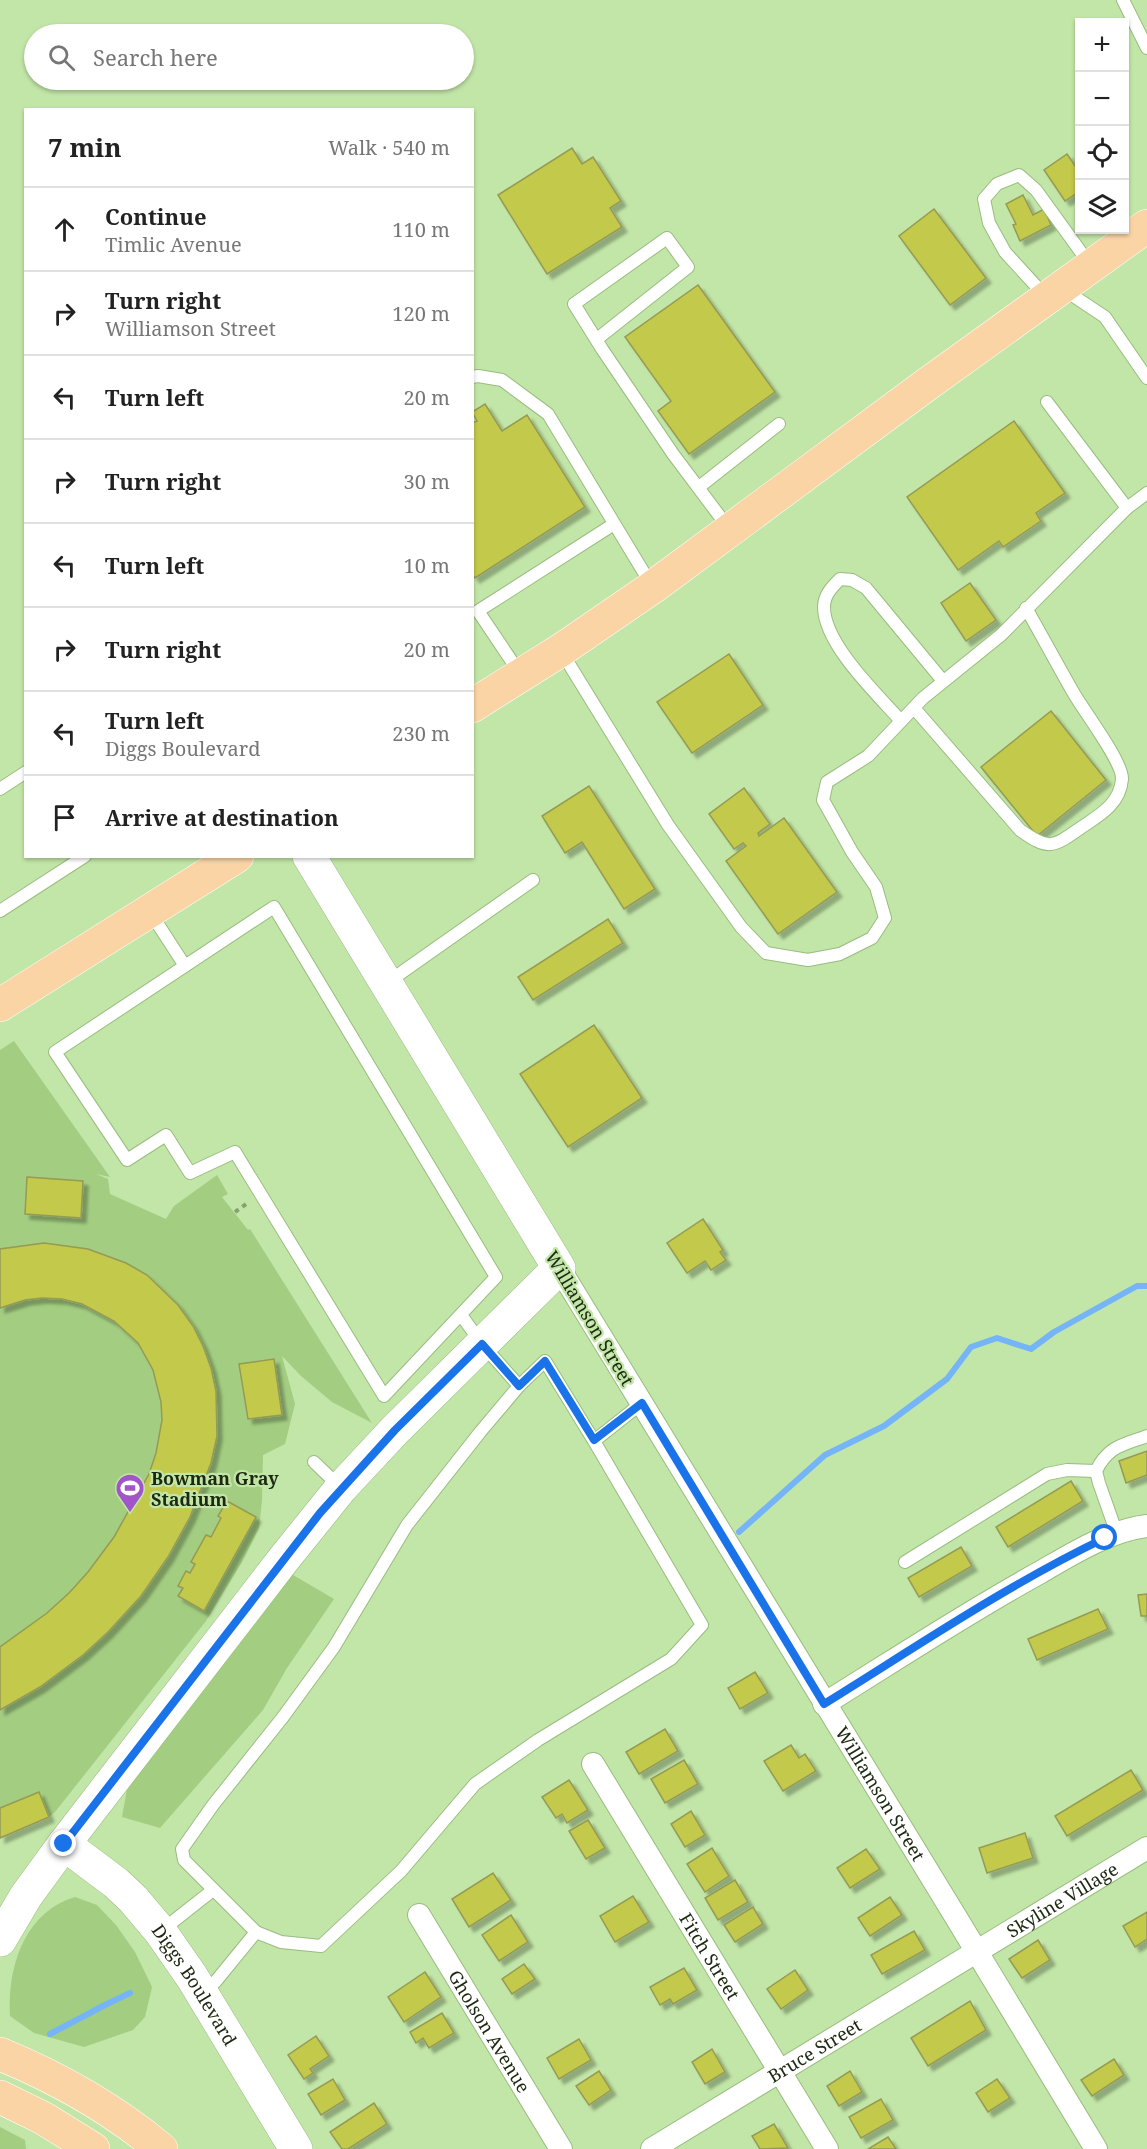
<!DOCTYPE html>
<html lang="en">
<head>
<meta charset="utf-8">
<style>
  :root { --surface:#fff; --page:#f6f6f6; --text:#222; --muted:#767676; --line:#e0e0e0 }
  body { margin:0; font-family:"Noto Serif",serif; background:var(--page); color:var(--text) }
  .controls { position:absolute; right:18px; top:18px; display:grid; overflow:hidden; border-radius:0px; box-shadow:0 2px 4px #0004 }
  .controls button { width:54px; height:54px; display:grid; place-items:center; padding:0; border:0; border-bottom:2px solid var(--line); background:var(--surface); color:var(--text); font:30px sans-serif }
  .stop { position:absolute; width:18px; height:18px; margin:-14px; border:4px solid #1a73e8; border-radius:50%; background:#fff }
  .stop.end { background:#1a73e8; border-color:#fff; box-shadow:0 2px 6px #0008 }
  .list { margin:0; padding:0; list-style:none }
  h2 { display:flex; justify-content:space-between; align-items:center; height:78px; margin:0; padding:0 24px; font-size:26px }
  h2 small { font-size:20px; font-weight:400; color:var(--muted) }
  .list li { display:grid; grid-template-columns:39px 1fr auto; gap:18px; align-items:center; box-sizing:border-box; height:84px; padding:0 24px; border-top:2px solid var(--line) }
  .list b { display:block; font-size:22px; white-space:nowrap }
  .list p { margin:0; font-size:20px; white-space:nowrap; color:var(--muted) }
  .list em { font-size:20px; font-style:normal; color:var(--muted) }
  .icon { flex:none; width:33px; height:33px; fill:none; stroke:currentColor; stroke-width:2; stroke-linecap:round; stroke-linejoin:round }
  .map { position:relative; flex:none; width:1147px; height:2149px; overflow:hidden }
  .search { position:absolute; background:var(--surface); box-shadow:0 2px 4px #0004; left:24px; top:24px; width:450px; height:66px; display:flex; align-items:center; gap:15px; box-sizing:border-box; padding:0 21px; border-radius:33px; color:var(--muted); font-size:22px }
  .panel { position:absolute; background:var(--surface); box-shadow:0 2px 4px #0004; left:24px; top:108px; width:450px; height:750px; border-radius:0px }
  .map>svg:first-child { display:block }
</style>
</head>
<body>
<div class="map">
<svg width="1147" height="2149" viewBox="0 0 1147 2149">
  <defs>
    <filter id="shadow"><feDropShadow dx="5" dy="5" stdDeviation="1.5" flood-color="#0004"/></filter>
  </defs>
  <rect width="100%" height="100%" fill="#c2e6a7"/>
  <g fill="#a3cd81">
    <path d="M14 1041 110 1177 96 1174 108 1179 110 1194 166 1219 174 1206 217 1175 228 1194 222 1197 248 1230 250 1229 372 1423 332 1402 301 1376 282 1356 295 1404 285 1444 263 1455 262 1500 259 1528 242 1562 206 1621 55 1812 49 1817 0 1838V1050Z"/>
    <path d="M288 1572 334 1599 287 1668 263 1710 160 1828 122 1817 127 1789 190 1702Z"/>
    <path d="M75 1897 97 1905 116 1925 135 1952 152 1987 145 2017 133 2030 84 2047 34 2033 10 2016C7 1968 24 1912 75 1897Z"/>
    <path d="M0 2127 25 2140 26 2149H0Z"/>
  </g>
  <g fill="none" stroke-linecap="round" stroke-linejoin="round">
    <g stroke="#76b4f8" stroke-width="6">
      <path d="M739 1532 825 1455 884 1426 947 1379 971 1347 997 1338 1031 1349 1054 1332 1137 1286H1147"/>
      <path d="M50 2034 105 2005 130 1993"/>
    </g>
  </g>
  <g fill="#c2c94b" stroke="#959a55" stroke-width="1.5" filter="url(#shadow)">
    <path d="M572 148 582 164 593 157 621 201 610 208 622 227 547 274 498 195Z"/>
    <path d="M1067 154 1080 173V191L1065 201 1044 170Z"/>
    <path d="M1023 195 1033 215 1044 209 1051 225 1020 241 1013 225 1016 224 1006 204Z"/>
    <path d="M934 209 986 278 950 305 899 236Z"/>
    <path d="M698 285 775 392 689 454 658 411 671 401 625 337Z"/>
    <path d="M485 404 502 431 527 415 585 507 475 578 472 574V423L477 421 472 412Z"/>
    <path d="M1014 421 1065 493 1036 513 1041 521 1003 547 999 541 958 570 907 497Z"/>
    <path d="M970 583 996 620 966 641 941 603Z"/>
    <path d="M729 654 763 705 692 753 657 702Z"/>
    <path d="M1051 711 1106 780 1037 836 981 767Z"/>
    <path d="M589 786 655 889 624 909 582 842 565 853 542 816Z"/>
    <path d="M744 788 770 824 758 833 759 836 784 818 837 892 778 934 726 861 746 846 743 843 734 849 709 814Z"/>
    <path d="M608 919 623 943 533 1000 518 977Z"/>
    <path d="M594 1025 642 1098 568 1147 520 1074Z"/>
    <path d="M27 1177 83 1181 81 1218 25 1214Z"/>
    <path d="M703 1219 723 1250 720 1252 726 1260 711 1270 705 1261 687 1273 667 1243Z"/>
    <path d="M44 1243 88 1249 126 1263 147 1275 178 1305 193 1326 203 1346 211 1368 216 1391 217 1436 211 1463 190 1517 168 1557 141 1596 108 1632 83 1655 40 1687 0 1710V1647L47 1613 69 1593 88 1572 114 1537 149 1474 156 1453 162 1420 161 1402 153 1370 138 1343 114 1321 82 1304 62 1299 42 1298 25 1300 0 1308V1249Z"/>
    <path d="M274 1359 282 1415 248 1419 239 1364Z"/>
    <path d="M1147 1451V1475L1126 1483 1119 1461Z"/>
    <path d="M1071 1481 1083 1501 1008 1547 996 1527Z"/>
    <path d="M227 1501 256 1517 204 1611 178 1596 183 1588 178 1586 186 1571 190 1573 195 1564 191 1562 206 1535 211 1537 221 1518 218 1516Z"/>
    <path d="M961 1547 972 1566 919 1597 908 1578Z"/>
    <path d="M1147 1594V1616H1141L1138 1595Z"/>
    <path d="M1098 1609 1108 1629 1037 1660 1028 1639Z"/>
    <path d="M755 1672 768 1693 740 1709 728 1688Z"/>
    <path d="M665 1729 678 1751 639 1774 626 1752Z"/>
    <path d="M791 1745 799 1758 805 1754 816 1771 783 1791 764 1761Z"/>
    <path d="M684 1760 698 1784 665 1803 651 1779Z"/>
    <path d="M1131 1770 1143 1790 1067 1836 1055 1816Z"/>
    <path d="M569 1780 588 1810 567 1823 562 1814 556 1818 542 1797Z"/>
    <path d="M39 1792 49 1817 0 1838V1808Z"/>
    <path d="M691 1811 705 1835 685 1847 671 1824Z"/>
    <path d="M588 1820 605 1848 586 1859 569 1831Z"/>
    <path d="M1025 1833 1033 1858 987 1873 979 1848Z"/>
    <path d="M712 1848 729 1876 705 1892 687 1864Z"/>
    <path d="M866 1849 880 1869 850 1888 837 1868Z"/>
    <path d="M493 1873 511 1900 469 1927 452 1899Z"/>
    <path d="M735 1880 748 1902 718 1920 705 1898Z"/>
    <path d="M633 1896 649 1922 615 1942 600 1916Z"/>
    <path d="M890 1897 902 1915 870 1936 858 1918Z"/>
    <path d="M753 1907 763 1924 735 1942 724 1925Z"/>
    <path d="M1147 1912V1939L1135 1947 1123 1926Z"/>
    <path d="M511 1915 528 1942 499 1961 482 1935Z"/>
    <path d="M914 1931 925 1950 882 1974 871 1955Z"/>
    <path d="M1038 1940 1050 1960 1022 1978 1009 1959Z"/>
    <path d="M524 1964 535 1979 512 1994 502 1979Z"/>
    <path d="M684 1968 697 1990 673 2004 670 1999 660 2005 650 1987Z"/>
    <path d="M795 1970 808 1990 781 2009 767 1989Z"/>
    <path d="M425 1972 441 1997 404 2022 388 1997Z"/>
    <path d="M970 2001 986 2030 928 2066 911 2038Z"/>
    <path d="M442 2013 454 2033 429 2048 423 2038 416 2043 410 2032Z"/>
    <path d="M316 2036 329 2056 310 2069 313 2073 304 2079 288 2055Z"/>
    <path d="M579 2039 591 2060 559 2079 547 2058Z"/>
    <path d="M712 2049 725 2072 705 2084 692 2062Z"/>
    <path d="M1114 2059 1124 2075 1092 2096 1081 2080Z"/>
    <path d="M599 2071 611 2090 589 2105 576 2086Z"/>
    <path d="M850 2071 862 2092 839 2106 827 2086Z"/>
    <path d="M333 2079 345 2100 321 2115 308 2094Z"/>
    <path d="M997 2079 1010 2098 988 2112 976 2093Z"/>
    <path d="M881 2099 893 2120 861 2138 849 2117Z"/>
    <path d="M374 2103 387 2124 348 2149H342L330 2132Z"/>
    <path d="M774 2124 788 2148 760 2149 752 2136Z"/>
    <path d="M888 2137 896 2149H868Z"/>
  </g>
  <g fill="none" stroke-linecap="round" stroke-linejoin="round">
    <g stroke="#99bc7f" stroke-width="14">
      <g id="lane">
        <path d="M1123 0 1147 48"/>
        <path d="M1063 289 1105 317 1147 378"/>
        <path d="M1047 298 1005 252 989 223 984 199 997 184 1019 175 1036 190 1091 266"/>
        <path d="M597 339 688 267 667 238 574 304 602 349 673 454 730 530"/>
        <path d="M472 377 478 376 502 380 548 414 652 586"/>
        <path d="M1047 402 1127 508"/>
        <path d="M699 487 779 424"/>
        <path d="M561 651 668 825 741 927 766 953 808 960 840 954 872 938 885 918 876 887 852 852 823 800 827 782 868 756 923 698 1001 635 1127 508 1147 493"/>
        <path d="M521 675 478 611 614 524"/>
        <path d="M914 708 1020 830C1048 850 1052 848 1079 829 1098 816 1120 805 1122 779 1123 762 1083 710 1073 692 1057 664 1042 636 1026 608"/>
        <path d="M901 721C877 694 824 644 824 607 824 595 832 587 840 579L852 580 866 588 943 681"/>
        <path d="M0 789 26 772"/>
        <path d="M274 907 496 1277 384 1396 235 1152 190 1173 166 1135 127 1160 55 1052Z"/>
        <path d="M0 911 85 856"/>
        <path d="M150 912 185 966"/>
        <path d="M388 982 533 880"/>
        <path d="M461 1315 482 1344 519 1386"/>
        <path d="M594 1441 545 1361 519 1386 481 1431 407 1525 334 1647 283 1717 213 1805 182 1849 184 1860 256 1932 281 1942 321 1946 401 1871 475 1784 538 1740 671 1659 702 1625 594 1441 642 1403"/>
        <path d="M314 1462 340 1487"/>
        <path d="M1117 1534 1099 1483 1096 1471C1108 1446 1123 1445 1147 1436"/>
        <path d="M905 1562 1047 1474 1067 1470 1096 1471"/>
        <path d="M161 1931 213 1890"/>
        <path d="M203 1993 216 1981 256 1932"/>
      </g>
    </g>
    <g stroke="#99bc7f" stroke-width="24">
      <g id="street">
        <path id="s1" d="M559 1268C738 1561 919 1854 1096 2149"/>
        <path d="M824 1704C895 1660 966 1613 1039 1573 1072 1554 1108 1531 1147 1526"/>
        <path id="s2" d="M593 1764 827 2149"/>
        <path id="s3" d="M419 1915 561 2149"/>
        <path id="s4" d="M652 2149 1147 1848"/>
      </g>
    </g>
    <g stroke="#99bc7f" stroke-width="34">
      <g id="secondary">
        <path id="s5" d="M64 1844 116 1883 133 1899 160 1931 192 1977 296 2149"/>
        <path d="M0 1940 26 1896 64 1844 283 1560 341 1488 395 1430 559 1268 309 856"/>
      </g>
    </g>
    <g stroke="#fff" stroke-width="34">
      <g id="primary">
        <path d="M472 706 561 650 653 587 926 385 1147 226"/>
        <path d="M0 1005 237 856"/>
        <path d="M0 2054C56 2077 114 2110 161 2149"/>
        <path d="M0 2097 43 2118 93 2149"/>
      </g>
    </g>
    <path stroke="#86a271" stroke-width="4" stroke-dasharray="4.5 4.5" stroke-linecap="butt" d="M235 1212 249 1202"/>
    <use href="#lane" stroke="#fff" stroke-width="12"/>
    <use href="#street" stroke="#fff" stroke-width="22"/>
    <use href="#secondary" stroke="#fff" stroke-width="33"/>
    <use href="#primary" stroke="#fad4a4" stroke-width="33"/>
  </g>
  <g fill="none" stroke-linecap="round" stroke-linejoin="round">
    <path stroke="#1a73e8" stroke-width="8" d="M64 1844 320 1513 395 1430 482 1344 519 1386 545 1361 594 1440 642 1403 824 1704C916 1647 1007 1585 1105 1538"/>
  </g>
  <defs>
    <g id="stadium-pin" transform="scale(1.5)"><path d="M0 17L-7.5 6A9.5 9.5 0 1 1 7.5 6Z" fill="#a055c8" stroke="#c2e6a7"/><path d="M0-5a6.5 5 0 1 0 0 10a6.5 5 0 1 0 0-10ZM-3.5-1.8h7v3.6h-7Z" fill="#fff"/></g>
  </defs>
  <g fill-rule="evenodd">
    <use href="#stadium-pin" x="130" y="1488"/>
  </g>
  <g text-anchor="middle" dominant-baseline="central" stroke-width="4.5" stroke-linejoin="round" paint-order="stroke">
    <g font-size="18" fill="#1c2910" stroke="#c2e6a7">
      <text transform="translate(590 1318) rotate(59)">Williamson Street</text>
      <text stroke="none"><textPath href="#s1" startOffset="616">Williamson Street</textPath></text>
      <text stroke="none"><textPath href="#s4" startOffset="480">Skyline Village</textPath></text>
      <text stroke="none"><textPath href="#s2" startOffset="225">Fitch Street</textPath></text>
      <text stroke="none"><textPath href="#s5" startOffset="194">Diggs Boulevard</textPath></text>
      <text stroke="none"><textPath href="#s3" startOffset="136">Gholson Avenue</textPath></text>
      <text stroke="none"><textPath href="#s4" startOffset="190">Bruce Street</textPath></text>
    </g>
    <g font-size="18" font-weight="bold" fill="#1c2910" stroke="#c2e6a7" text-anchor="start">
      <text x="151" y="1478">Bowman Gray<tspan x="151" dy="21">Stadium</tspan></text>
    </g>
  </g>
</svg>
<div class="controls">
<button>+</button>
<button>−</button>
<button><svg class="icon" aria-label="locate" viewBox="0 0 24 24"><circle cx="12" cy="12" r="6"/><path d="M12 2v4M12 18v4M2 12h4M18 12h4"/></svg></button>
<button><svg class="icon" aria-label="layers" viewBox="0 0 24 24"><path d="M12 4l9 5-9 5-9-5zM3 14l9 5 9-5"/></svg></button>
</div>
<div class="stop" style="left:1105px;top:1538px"></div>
<div class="stop end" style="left:64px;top:1844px"></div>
<div class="search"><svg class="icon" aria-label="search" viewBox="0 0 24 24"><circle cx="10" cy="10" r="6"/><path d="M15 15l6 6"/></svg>Search here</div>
<section class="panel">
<h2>7 min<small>Walk · 540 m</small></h2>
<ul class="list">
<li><svg class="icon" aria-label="ahead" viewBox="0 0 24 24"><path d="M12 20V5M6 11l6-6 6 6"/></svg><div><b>Continue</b><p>Timlic Avenue</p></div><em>110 m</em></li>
<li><svg class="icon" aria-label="right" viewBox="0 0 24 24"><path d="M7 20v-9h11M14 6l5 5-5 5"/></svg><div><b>Turn right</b><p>Williamson Street</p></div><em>120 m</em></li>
<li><svg class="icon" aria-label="left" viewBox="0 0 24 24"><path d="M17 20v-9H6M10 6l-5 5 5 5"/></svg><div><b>Turn left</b></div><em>20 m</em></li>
<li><svg class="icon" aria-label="right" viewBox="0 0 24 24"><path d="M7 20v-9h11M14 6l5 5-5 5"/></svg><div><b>Turn right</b></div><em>30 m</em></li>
<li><svg class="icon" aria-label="left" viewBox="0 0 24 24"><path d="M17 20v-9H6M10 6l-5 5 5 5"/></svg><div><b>Turn left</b></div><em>10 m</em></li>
<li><svg class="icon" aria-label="right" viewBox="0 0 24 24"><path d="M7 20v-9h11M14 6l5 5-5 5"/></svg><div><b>Turn right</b></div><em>20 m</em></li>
<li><svg class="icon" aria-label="left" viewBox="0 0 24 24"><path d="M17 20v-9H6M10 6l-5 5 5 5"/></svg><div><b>Turn left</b><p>Diggs Boulevard</p></div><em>230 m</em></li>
<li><svg class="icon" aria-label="arrive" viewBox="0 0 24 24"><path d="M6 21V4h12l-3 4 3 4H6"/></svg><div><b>Arrive at destination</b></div></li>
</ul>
</section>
</div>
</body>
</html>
